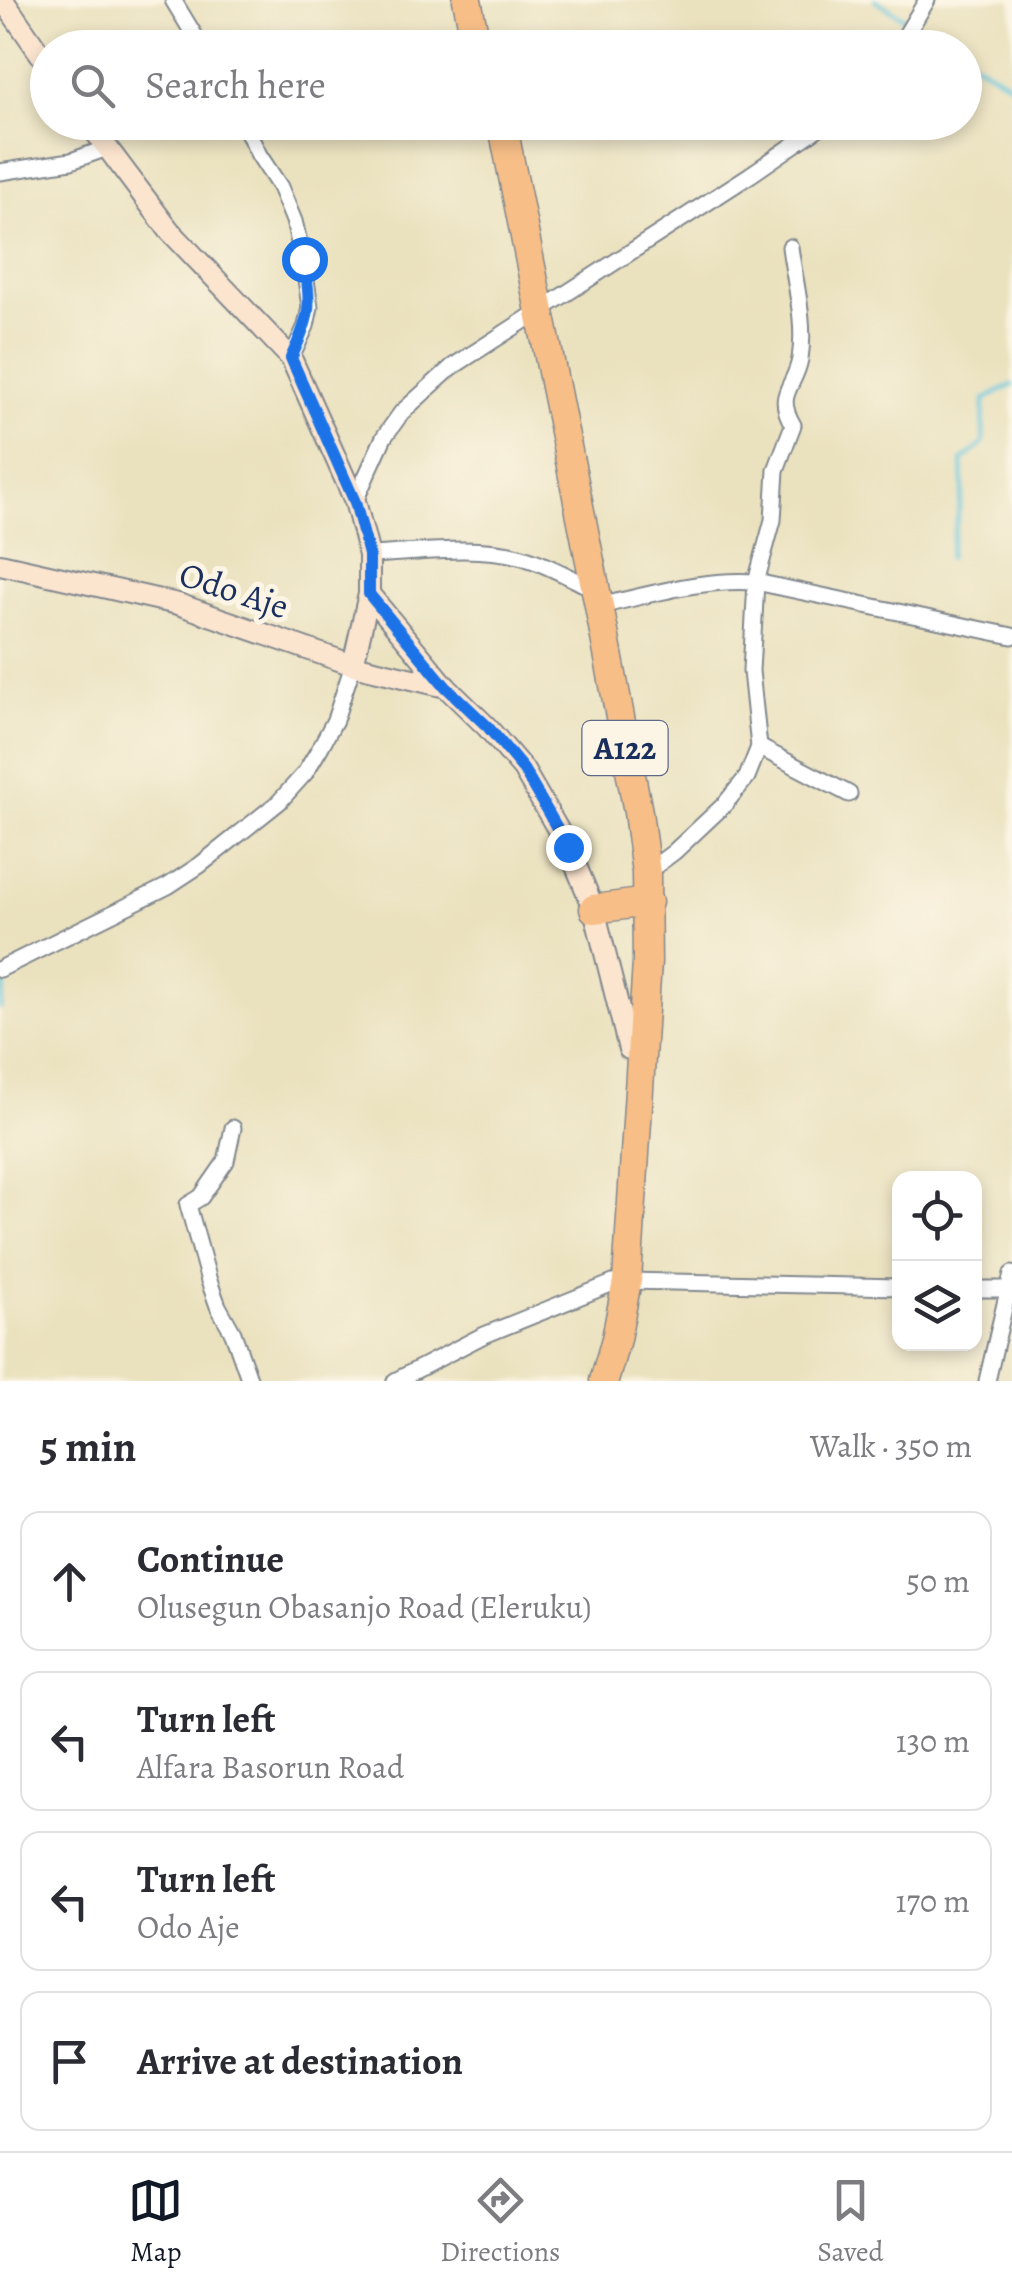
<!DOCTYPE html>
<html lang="en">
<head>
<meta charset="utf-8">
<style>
  :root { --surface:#fff; --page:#f2f2f3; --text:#2b2b33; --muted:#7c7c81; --line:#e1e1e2; --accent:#111827 }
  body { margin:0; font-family:Alegreya,serif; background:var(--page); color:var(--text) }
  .controls { position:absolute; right:30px; bottom:30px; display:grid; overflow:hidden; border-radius:20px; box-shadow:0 5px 15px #0003 }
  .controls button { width:90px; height:90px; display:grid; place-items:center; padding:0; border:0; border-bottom:2px solid var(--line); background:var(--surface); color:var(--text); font:50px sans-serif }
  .stop { position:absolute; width:30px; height:30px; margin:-22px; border:8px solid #1a73e8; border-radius:50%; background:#fff }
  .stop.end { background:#1a73e8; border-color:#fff; box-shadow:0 2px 10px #0008 }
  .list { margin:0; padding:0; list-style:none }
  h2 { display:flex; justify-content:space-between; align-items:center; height:130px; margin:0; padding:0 40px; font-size:42px }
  h2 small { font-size:32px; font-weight:400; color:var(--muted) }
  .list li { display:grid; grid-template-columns:65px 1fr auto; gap:30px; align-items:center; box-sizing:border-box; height:140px; margin:0 20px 20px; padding:0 20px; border:2px solid var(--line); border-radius:20px }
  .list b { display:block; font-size:38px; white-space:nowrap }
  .list p { margin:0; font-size:32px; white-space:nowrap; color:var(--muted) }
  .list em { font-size:32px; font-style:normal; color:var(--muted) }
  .icon { flex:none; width:55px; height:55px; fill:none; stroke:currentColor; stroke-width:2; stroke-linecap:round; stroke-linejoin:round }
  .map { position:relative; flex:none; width:1012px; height:1381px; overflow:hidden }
  .search { position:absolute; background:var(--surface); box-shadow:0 5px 15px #0003; left:30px; right:30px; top:30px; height:110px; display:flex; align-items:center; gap:25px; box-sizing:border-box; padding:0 35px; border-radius:55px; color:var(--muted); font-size:38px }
  .sheet { height:770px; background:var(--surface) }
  nav { display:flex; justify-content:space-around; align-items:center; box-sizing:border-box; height:140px; border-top:2px solid var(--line); background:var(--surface); font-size:28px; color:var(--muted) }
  nav a { display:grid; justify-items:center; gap:5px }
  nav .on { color:var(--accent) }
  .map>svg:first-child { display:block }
</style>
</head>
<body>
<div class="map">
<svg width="1012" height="1381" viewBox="0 0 1012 1381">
  <rect width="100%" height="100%" fill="#fcf5e5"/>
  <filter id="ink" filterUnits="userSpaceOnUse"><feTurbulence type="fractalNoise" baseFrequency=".01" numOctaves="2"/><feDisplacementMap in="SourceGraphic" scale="20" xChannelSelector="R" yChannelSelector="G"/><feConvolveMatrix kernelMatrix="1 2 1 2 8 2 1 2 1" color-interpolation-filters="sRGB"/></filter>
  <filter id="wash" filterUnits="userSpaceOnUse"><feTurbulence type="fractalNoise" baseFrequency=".0048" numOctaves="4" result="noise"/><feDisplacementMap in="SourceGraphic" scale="40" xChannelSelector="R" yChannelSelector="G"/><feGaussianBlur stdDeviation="2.25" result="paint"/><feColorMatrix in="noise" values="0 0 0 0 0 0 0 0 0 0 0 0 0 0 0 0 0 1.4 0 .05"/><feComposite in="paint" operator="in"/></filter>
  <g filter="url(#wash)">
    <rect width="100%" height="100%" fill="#eae1be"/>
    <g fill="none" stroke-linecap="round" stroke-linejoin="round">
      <g stroke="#61c7df" stroke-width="4">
        <path d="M875 0 909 21"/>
        <path d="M917 26 951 48"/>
        <path d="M964 56 1012 85"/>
        <path d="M949 558 963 490 962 461 983 444 984 400 1012 385"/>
        <path d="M0 1008 7 977 6 974"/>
      </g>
    </g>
  </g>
  <g filter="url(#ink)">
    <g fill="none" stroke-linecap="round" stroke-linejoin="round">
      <g stroke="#82888e" stroke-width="19">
        <g id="street">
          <path d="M173 0 202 48"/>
          <path d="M898 48 927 0"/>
          <path d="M243 122 259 155 280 187 294 221 303 259 310 307 306 326 291 358"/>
          <path d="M0 172 71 161 107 148"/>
          <path d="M355 501 384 437 402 412 452 367 750 175 827 122"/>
          <path d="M369 555C418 553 472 544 519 556 542 562 563 574 584 584"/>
          <path d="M599 606C650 595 703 578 756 582L1012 636"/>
          <path d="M759 747 849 794"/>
          <path d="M646 873 674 852 724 805 747 777 759 747 751 671 756 582 773 520 776 470 793 425C774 393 795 388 800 359 806 321 795 284 790 247"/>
          <path d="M0 969 168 886 200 865 279 802 305 773 320 748 335 720 353 665"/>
          <path d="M233 1128 226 1161 201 1197 188 1205 209 1281 218 1306 233 1333 250 1381"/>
          <path d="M974 1289H1007"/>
          <path d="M395 1381 482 1336 613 1283 627 1281 900 1287"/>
          <path d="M987 1381 1012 1274"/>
        </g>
      </g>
      <g stroke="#82888e" stroke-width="24">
        <g id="secondary">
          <path d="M3 0 48 65"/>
          <path d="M88 122 169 230 291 358 355 501 369 555V594L353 665"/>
          <path d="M0 564 178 604 353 665 446 687 487 727 523 769 568 847 594 909 629 1049"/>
          <path d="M369 594 446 687"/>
        </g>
      </g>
      <g stroke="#82888e" stroke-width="31">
        <g id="highway">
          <path d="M467 0 477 48"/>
          <path d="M502 122 599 606 638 812 646 873 647 962 627 1281 616 1339 604 1381"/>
          <path d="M594 909 648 902"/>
        </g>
      </g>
      <use href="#street" stroke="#fff" stroke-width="15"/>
      <use href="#secondary" stroke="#fce5cf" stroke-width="20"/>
      <use href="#highway" stroke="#f7be87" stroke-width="28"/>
    </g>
  </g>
  <g fill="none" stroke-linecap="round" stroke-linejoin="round" filter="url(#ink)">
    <path stroke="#1a73e8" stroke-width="12" d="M304 259C311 307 312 313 291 358L355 502 369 555V594L446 687 488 727 523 769 568 847"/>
  </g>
  <g text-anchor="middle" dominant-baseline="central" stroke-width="10" stroke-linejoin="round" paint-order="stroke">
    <rect fill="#fcf5e5" stroke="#5e6a86" stroke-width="2.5" x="582.5" y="721" width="85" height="54" rx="8"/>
    <g font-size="32" font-weight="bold" fill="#1b2f5e">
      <text x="625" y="748">A122</text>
    </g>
    <g font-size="35" fill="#1b2f5e" stroke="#fcf5e5">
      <text transform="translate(234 590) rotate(18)">Odo Aje</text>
    </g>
  </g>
</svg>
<div class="controls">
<button><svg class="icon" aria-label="locate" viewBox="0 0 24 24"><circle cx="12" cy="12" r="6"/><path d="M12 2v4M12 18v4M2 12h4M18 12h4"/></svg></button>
<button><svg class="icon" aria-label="layers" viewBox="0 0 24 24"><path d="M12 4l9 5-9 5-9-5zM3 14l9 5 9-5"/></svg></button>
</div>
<div class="stop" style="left:304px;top:259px"></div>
<div class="stop end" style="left:568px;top:847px"></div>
<div class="search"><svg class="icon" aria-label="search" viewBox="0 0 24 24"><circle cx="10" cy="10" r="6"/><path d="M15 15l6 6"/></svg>Search here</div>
</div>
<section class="sheet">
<h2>5 min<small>Walk · 350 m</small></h2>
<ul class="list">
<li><svg class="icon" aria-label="ahead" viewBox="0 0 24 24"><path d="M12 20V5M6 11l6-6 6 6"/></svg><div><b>Continue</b><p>Olusegun Obasanjo Road (Eleruku)</p></div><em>50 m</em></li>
<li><svg class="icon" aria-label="left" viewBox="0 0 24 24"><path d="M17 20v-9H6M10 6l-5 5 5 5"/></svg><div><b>Turn left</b><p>Alfara Basorun Road</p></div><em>130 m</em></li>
<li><svg class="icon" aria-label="left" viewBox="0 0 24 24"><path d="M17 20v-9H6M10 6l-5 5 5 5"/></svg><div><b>Turn left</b><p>Odo Aje</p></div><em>170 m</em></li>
<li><svg class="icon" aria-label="arrive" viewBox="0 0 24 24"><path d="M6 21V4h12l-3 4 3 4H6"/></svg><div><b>Arrive at destination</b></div></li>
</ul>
</section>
<nav>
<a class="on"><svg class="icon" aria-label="map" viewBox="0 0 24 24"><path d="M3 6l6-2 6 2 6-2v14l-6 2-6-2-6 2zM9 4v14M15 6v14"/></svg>Map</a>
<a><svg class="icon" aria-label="directions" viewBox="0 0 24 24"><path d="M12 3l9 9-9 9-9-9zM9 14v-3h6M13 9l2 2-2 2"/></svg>Directions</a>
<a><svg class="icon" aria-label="saved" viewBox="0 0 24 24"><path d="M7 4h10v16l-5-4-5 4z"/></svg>Saved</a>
</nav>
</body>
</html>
